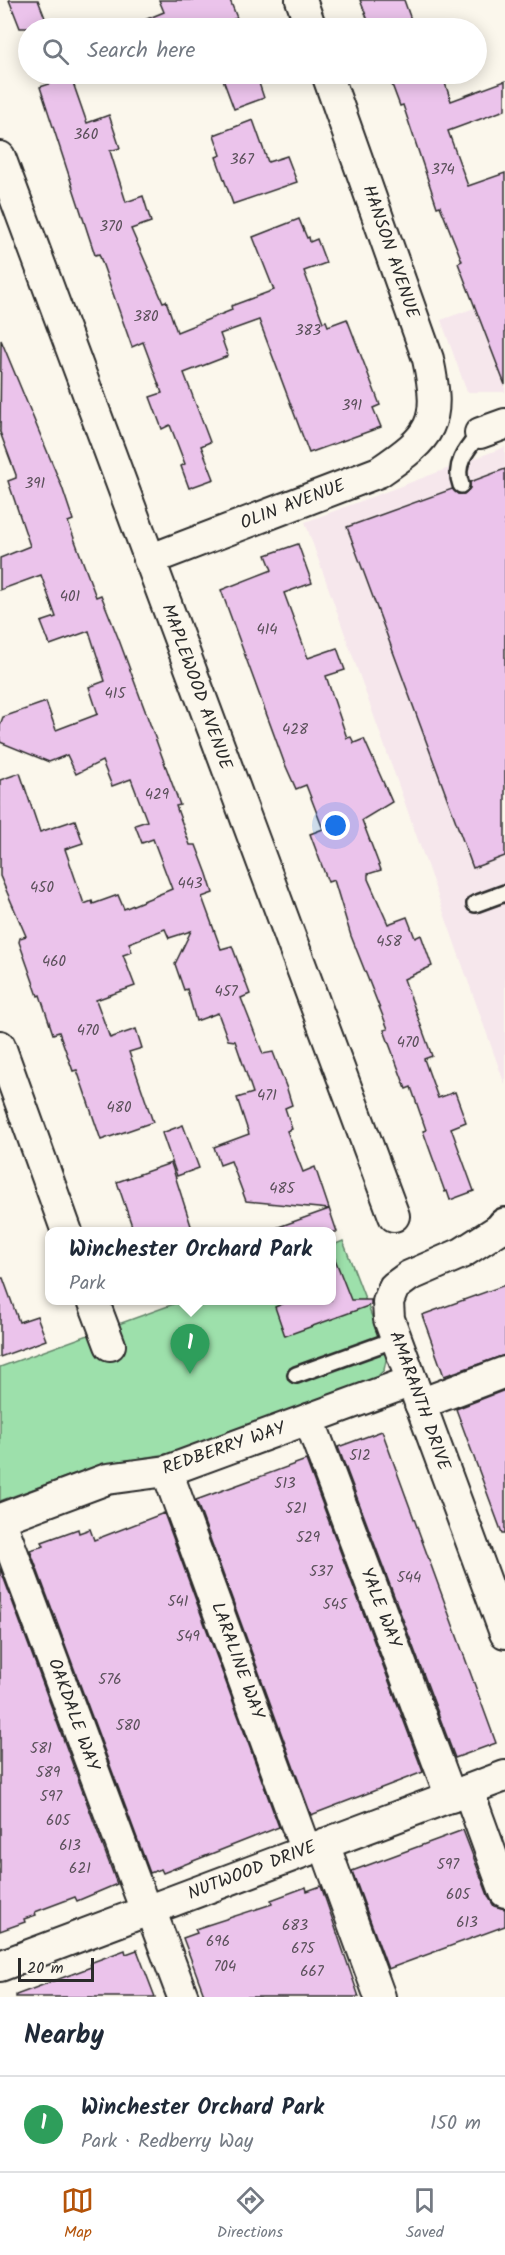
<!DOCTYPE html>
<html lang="en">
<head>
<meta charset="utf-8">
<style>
  :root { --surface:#fff; --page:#f2f2f3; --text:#1f2937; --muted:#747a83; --line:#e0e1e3; --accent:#b45309 }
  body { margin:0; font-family:Kalam,sans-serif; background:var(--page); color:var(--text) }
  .scale { position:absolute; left:18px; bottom:15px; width:76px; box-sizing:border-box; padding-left:6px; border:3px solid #2b2b2b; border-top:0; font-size:16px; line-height:21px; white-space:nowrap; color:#2b2b2b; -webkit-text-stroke:4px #fbf7ec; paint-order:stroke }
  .you { position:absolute; left:336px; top:826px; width:21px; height:21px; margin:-15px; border:4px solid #fff; border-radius:50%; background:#1a73e8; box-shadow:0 0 0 9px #1a73e833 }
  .badge { display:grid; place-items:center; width:39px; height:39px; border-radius:50%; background:var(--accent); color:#fff; font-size:20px; font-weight:700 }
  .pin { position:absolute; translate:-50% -50px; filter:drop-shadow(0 2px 3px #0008) }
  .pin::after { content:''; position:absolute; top:32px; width:21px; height:18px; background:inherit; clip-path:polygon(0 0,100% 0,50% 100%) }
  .popup { position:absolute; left:45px; top:1227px; width:291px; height:78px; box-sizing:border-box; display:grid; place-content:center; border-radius:12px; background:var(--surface); filter:drop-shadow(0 2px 4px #0005); font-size:20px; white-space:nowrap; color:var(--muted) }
  .popup b { font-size:22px; color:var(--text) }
  .popup::after { content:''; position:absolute; left:50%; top:100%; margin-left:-12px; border:12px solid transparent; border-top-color:var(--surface) }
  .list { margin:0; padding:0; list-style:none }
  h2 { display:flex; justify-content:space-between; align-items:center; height:78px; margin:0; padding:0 24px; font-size:26px }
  h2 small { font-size:20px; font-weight:400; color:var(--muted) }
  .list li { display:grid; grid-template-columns:39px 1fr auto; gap:18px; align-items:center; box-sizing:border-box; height:96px; padding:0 24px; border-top:2px solid var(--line) }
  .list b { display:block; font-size:22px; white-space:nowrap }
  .list p { margin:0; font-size:20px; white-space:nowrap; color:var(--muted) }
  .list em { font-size:20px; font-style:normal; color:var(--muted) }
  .icon { flex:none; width:33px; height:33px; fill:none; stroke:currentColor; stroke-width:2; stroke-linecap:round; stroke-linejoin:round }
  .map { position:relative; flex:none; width:505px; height:1997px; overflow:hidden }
  .search { position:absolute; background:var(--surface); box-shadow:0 3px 15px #0003; left:18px; right:18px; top:18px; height:66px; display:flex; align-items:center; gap:15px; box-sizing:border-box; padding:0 21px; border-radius:33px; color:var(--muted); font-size:22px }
  .sheet { height:174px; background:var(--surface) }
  nav { display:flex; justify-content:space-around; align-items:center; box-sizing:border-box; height:84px; border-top:2px solid var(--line); background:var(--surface); font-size:16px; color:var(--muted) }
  nav a { display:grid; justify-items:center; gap:3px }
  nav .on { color:var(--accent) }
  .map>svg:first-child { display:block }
</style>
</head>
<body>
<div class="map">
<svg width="505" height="1997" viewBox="0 0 505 1997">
  <rect width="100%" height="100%" fill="#fbf7ec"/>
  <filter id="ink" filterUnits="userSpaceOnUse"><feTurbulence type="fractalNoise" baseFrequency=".0167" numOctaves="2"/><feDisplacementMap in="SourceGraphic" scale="12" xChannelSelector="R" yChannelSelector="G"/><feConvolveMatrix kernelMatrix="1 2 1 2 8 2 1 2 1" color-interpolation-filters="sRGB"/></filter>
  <g filter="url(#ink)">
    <g fill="#f6e7ec">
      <path d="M505 297V392H467L441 320Z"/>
      <path d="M505 447V1085L305 522Z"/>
    </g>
    <path fill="#9de0ab" stroke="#64866b" stroke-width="1.5" d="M343 1241 387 1356 384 1370 376 1378 172 1453 99 1465 0 1501V1367L182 1301 331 1300V1246Z"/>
    <g fill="#ebc3eb" stroke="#2b2b2b" stroke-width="1.5">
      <path d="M9 0H38L49 28H20Z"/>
      <path d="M159 0H230L237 18 210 28H125L164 12Z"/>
      <path d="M360 0H404L414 28H371Z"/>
      <path d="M221 74H256L264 98 234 109Z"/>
      <path d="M388 74H442L451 101 505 81V110L448 131 468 186 505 173V385L458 263 462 261 440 206 437 207 403 105 400 106Z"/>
      <path d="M71 77 87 123 109 115 120 148 110 151 126 202 143 196 151 222 131 229 163 302 166 301 177 332 232 310 231 306 274 290 253 237 299 219 307 238 309 237 310 242 317 239 326 263 304 271 323 322 326 321 328 326 347 319 380 405 373 408 381 427 309 453 259 320 220 334 228 356 184 373 210 442 201 446 214 479 189 488 181 466 185 464 170 425 162 429 150 397 162 393 143 342 132 347 99 254 95 255 40 87Z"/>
      <path d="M253 120 268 162 287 156 297 182 233 204 216 157 221 155 214 135Z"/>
      <path d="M1 340 62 487 73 520 68 522 96 597 101 595 119 640 180 805 176 806 190 845H196L207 874 213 893 202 897 221 949 232 946 250 994 241 998 263 1054 273 1052 287 1089 292 1105 285 1108 292 1129 287 1131 303 1172 315 1167 337 1232H274L273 1229 329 1209 246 1201 231 1161 220 1165 214 1147 249 1134 237 1098 253 1093 235 1041 228 1040 218 1013 196 1021 187 989 184 990 175 964 191 931 169 938 165 929 129 943 132 952 123 955 135 986 96 1000 110 1038 136 1029 142 1048 129 1052 153 1122 101 1140 77 1070 73 1071 59 1032 53 1034 40 995 38 996 19 942 20 938 26 936 0 876V780L20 773 40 832 75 820 83 843 65 849 84 904 92 901 93 904 118 895 124 909 172 889 153 839 142 843 135 825 147 821 131 779 112 786 102 761 76 774 67 755 49 762 0 742V725L3 717 46 702 56 730 98 714 89 687 105 681 89 631 50 645 41 622 56 617 41 575 0 590V558L30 546 8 481 16 478V475L0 432Z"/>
      <path d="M505 469V856L473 868 347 527 452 489 458 494H464L470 488V482Z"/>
      <path d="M298 544 312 583 284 593 308 658 337 648 345 670 326 676 333 697 347 738 351 737 354 743 364 739 392 802 362 820 381 870 368 874V879L388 924 407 917 415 938 421 935 432 966 404 979 432 1056 424 1059 438 1098 455 1092 466 1122 451 1128 474 1191 450 1200 447 1191 445 1192 423 1131 426 1130 411 1087 406 1089 384 1030 388 1029 351 936 334 880 328 882 310 834 323 829 306 785 296 789 284 762 221 590 272 570 266 555Z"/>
      <path d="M183 1125 199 1168 177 1176 162 1133Z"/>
      <path d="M171 1163 193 1232H134L117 1182Z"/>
      <path d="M331 1254H333L351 1300H371V1305L285 1336 275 1307 292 1300H331Z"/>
      <path d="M0 1278H3L19 1322 37 1316 46 1340 0 1357Z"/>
      <path d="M505 1285V1355L444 1376 422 1315Z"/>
      <path d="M505 1390V1533H502L456 1409Z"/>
      <path d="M382 1431 496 1743 455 1758 338 1447Z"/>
      <path d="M306 1460 423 1772 311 1815 196 1500Z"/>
      <path d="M164 1513 279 1827 163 1873 161 1869 150 1873 30 1550 44 1546 42 1542 78 1529 79 1533 90 1529 94 1540Z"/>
      <path d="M0 1568 117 1884 77 1901 75 1897 35 1912 36 1915 24 1919 25 1922 0 1931Z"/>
      <path d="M463 1830 489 1898 494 1906 505 1909V1926L388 1969 352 1871Z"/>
      <path d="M321 1886 359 1997H205L183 1938 197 1933 195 1929 272 1904 271 1900 306 1887 307 1891Z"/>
      <path d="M125 1950 126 1954 137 1950 155 1997H16V1995L91 1967 90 1963Z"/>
    </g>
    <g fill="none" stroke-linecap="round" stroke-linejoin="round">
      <g stroke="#2b2b2b" stroke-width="20">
        <g id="service">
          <path d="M461 485C453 464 467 449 480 433"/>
          <path d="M475 904 505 893"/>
          <path d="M296 1375 396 1339"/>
        </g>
      </g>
      <g stroke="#2b2b2b" stroke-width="34">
        <g id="minor">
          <path d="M301 0 311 28"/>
          <path d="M0 157 394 1216"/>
          <path d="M480 433 505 424"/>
          <path d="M149 560 379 472C432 436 442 424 428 359L327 74"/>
          <path d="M0 1046 67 1232"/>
          <path d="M504 1226 462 1253 409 1276 394 1287 388 1302 389 1319 505 1633"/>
          <path d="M93 1300 110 1345"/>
          <path d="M420 1404 505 1372"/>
          <path d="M309 1419 451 1797"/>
          <path d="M167 1471 306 1851"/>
          <path d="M0 1519 107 1479 167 1471 412 1381"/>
          <path d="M0 1519 146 1911"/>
          <path d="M468 1790 505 1892"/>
          <path d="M324 1844 380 1997"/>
          <path d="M150 1909 183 1997"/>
          <path d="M0 1966 505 1776"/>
        </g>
      </g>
      <g stroke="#2b2b2b" stroke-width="38">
        <path id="tertiary" d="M504 1226 505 1225"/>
      </g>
      <use href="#service" stroke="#fbf7ec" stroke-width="15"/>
      <use href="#minor" stroke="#fbf7ec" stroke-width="30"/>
      <use href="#tertiary" stroke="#fbf7ec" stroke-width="33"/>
    </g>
  </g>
  <g text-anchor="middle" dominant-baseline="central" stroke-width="6" stroke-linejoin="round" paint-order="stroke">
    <g font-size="15" fill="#5b515b">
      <text x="86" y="135">360</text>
      <text x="242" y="160">367</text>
      <text x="443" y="170">374</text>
      <text x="111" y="227">370</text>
      <text x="146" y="317">380</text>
      <text x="308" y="331">383</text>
      <text x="352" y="406">391</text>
      <text x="35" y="484">391</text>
      <text x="70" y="597">401</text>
      <text x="267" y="630">414</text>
      <text x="115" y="694">415</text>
      <text x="295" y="730">428</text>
      <text x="157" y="795">429</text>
      <text x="190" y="884">443</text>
      <text x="42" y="888">450</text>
      <text x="389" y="942">458</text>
      <text x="54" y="962">460</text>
      <text x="226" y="992">457</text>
      <text x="88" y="1031">470</text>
      <text x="408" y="1043">470</text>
      <text x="267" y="1096">471</text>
      <text x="119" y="1108">480</text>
      <text x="282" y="1189">485</text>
      <text x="360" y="1456">512</text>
      <text x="285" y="1484">513</text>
      <text x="296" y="1509">521</text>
      <text x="308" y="1538">529</text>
      <text x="321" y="1572">537</text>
      <text x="409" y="1578">544</text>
      <text x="178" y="1602">541</text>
      <text x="335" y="1605">545</text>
      <text x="188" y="1637">549</text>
      <text x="110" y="1680">576</text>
      <text x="128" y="1726">580</text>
      <text x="41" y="1749">581</text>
      <text x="48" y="1773">589</text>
      <text x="51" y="1797">597</text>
      <text x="58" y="1821">605</text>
      <text x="70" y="1846">613</text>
      <text x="448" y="1865">597</text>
      <text x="80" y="1869">621</text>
      <text x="458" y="1895">605</text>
      <text x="467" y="1923">613</text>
      <text x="295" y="1926">683</text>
      <text x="218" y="1942">696</text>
      <text x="303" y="1949">675</text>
      <text x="225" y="1967">704</text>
      <text x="312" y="1972">667</text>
    </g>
    <g font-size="18" fill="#2b2b2b" stroke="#fbf7ec">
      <text transform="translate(390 252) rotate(71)">HANSON AVENUE</text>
      <text transform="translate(293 505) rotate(-21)">OLIN AVENUE</text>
      <text transform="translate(196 687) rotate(70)">MAPLEWOOD AVENUE</text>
      <text transform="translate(419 1401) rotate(70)">AMARANTH DRIVE</text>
      <text transform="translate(224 1449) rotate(-19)">REDBERRY WAY</text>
      <text transform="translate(380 1608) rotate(69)">YALE WAY</text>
      <text transform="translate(237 1661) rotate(70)">LARALINE WAY</text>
      <text transform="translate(73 1715) rotate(70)">OAKDALE WAY</text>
      <text transform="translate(252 1871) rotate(-21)">NUTWOOD DRIVE</text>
    </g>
  </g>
</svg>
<div class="scale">20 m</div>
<div class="you"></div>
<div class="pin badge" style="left:190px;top:1374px;background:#2e9e5b">1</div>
<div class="popup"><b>Winchester Orchard Park</b>Park</div>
<div class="search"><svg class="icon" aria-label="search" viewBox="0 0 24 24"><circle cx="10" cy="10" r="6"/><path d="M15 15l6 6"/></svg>Search here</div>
</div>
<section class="sheet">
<h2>Nearby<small></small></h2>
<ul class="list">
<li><span class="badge" style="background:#2e9e5b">1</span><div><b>Winchester Orchard Park</b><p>Park · Redberry Way</p></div><em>150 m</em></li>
</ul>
</section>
<nav>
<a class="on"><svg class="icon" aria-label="map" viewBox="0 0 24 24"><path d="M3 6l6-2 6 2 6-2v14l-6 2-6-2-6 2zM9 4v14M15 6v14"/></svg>Map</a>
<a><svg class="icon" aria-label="directions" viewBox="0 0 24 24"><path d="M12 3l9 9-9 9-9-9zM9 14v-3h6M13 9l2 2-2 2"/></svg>Directions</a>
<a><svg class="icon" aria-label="saved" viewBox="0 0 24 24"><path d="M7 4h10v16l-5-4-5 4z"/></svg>Saved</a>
</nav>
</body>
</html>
